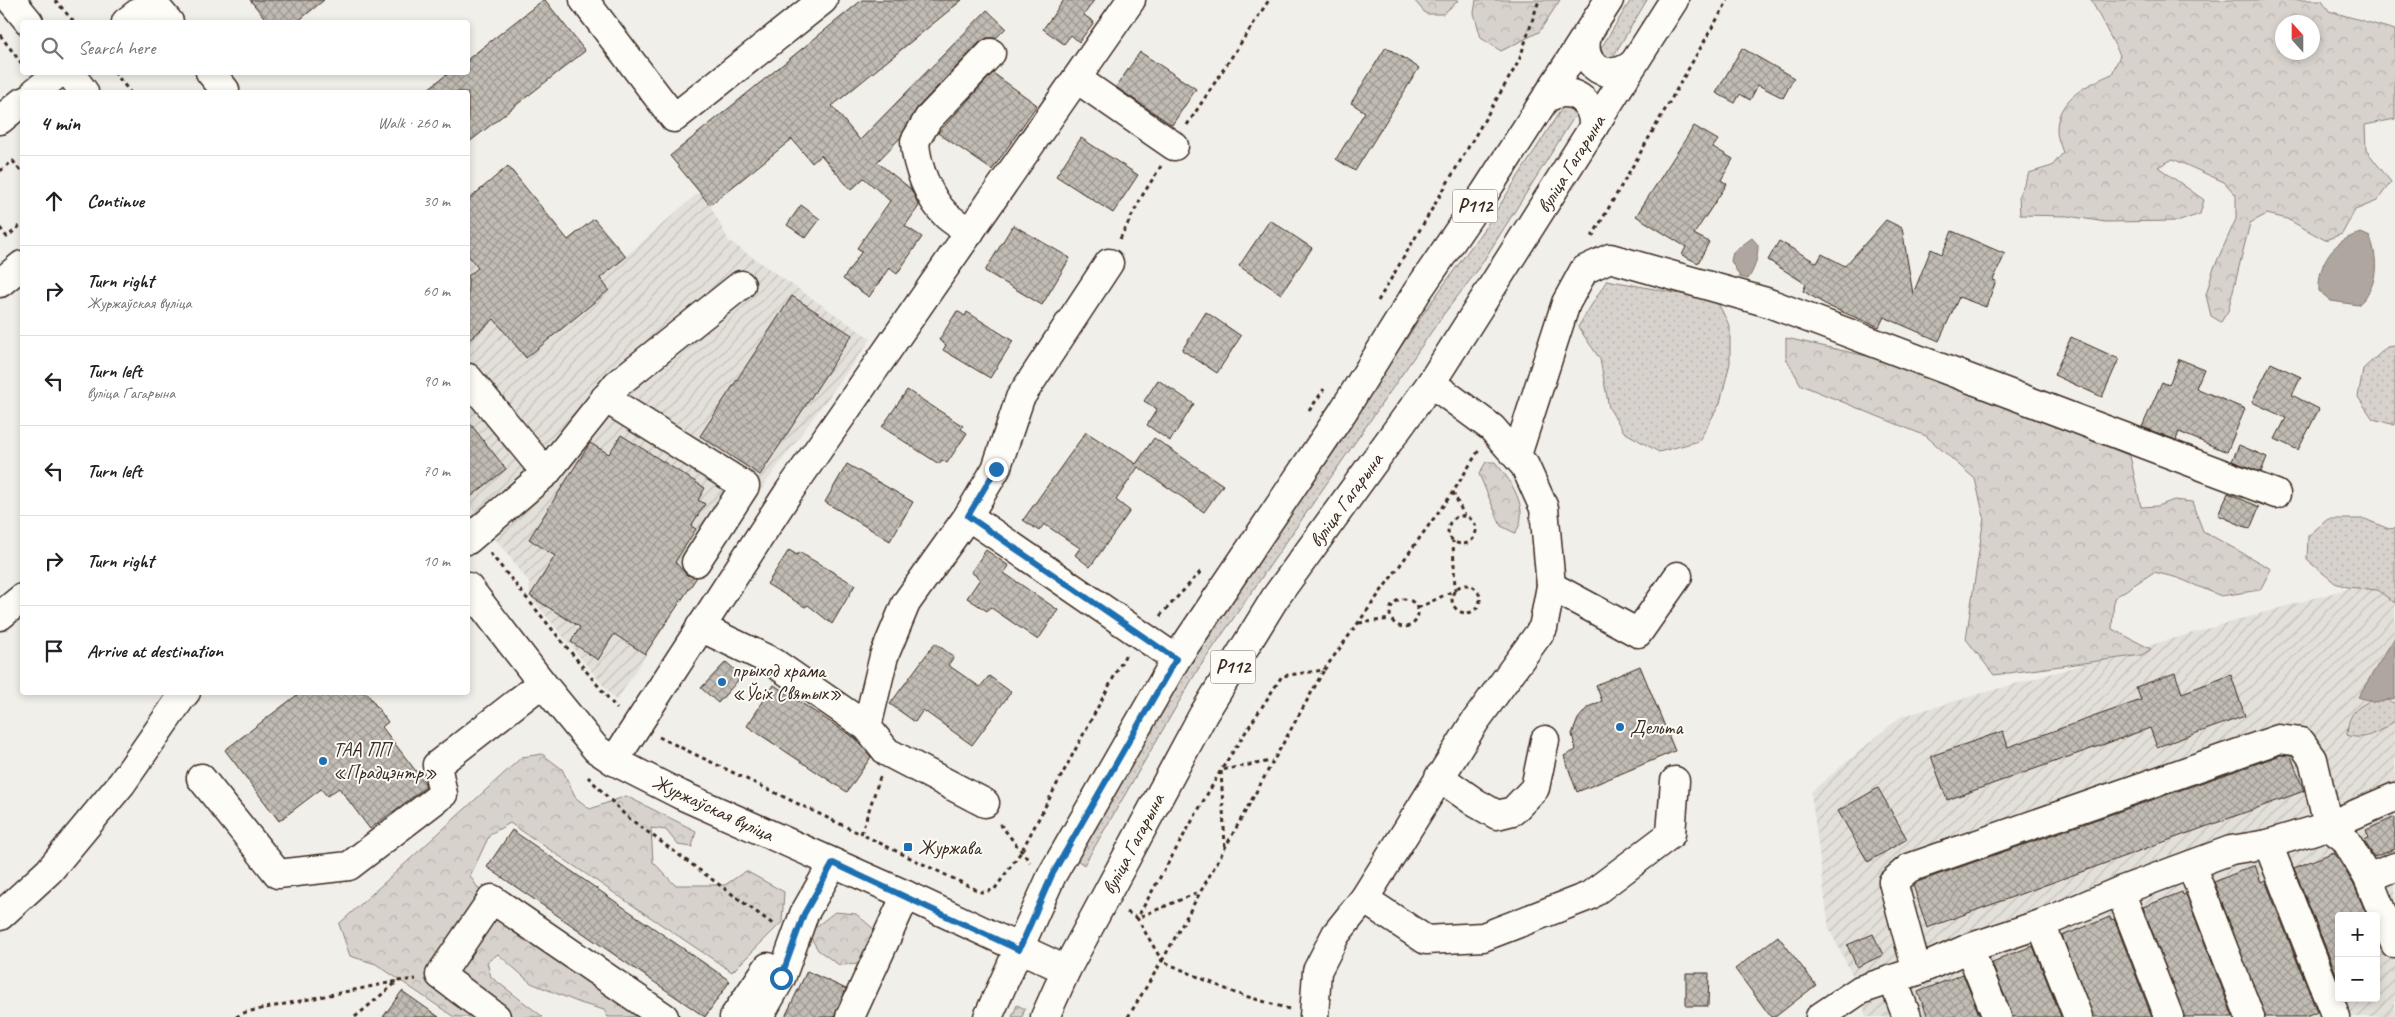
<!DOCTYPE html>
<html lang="en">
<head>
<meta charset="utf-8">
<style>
  :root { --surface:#fff; --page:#f2f2f2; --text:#202124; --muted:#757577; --line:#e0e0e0 }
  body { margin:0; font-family:Caveat,sans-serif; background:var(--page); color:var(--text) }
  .controls { position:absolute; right:15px; bottom:15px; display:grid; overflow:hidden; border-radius:5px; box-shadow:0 2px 8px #0003 }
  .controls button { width:45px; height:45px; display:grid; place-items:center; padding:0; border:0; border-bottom:1px solid var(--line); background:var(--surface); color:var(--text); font:25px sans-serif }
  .compass { position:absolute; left:2275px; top:15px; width:45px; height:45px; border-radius:50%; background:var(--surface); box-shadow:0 2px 8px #0003; rotate:339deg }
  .stop { position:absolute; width:15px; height:15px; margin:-11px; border:4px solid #1f6fb2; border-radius:50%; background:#fff }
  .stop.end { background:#1f6fb2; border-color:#fff; box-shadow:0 1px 5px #0008 }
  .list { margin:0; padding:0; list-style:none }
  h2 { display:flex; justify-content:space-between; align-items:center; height:65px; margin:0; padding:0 20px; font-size:21px }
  h2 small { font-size:16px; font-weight:400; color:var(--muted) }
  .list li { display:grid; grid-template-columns:32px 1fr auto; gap:15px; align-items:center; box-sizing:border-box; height:90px; padding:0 20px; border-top:1px solid var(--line) }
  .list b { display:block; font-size:19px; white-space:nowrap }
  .list p { margin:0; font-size:16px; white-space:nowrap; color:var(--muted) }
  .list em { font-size:16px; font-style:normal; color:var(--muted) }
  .icon { flex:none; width:28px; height:28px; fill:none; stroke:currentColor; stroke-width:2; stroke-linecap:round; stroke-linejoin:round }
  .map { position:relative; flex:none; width:2395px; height:1017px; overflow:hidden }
  .search { position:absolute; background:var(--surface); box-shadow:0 2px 8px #0003; left:20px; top:20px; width:450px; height:55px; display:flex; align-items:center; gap:12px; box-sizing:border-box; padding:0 18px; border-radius:5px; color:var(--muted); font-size:19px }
  .panel { position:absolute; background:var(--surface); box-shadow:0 2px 8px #0003; left:20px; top:90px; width:450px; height:605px; border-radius:5px }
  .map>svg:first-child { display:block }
</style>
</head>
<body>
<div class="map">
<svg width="2395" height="1017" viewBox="0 0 2395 1017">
  <defs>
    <pattern id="industrial-furrows" width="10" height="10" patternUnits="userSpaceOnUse" patternTransform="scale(1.25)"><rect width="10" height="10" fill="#e3e0da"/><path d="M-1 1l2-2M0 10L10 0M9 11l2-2" fill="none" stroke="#c4c0bb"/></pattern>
    <pattern id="grass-dots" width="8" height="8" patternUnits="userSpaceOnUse" patternTransform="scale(1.25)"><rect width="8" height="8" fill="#d7d2cc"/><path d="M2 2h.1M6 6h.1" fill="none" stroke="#b9b4af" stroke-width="1.8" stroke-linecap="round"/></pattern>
    <pattern id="forest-crowns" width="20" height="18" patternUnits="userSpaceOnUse" patternTransform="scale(1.25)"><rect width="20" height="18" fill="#d7d2cc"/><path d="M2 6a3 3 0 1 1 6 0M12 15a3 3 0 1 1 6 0" fill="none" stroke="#b9b4af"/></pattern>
    <pattern id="building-cross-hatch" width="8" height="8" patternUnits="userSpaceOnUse" patternTransform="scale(1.25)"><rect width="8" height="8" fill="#c1bcb4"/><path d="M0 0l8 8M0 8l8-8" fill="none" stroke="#9e9992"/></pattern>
  </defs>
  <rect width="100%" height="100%" fill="#f1efea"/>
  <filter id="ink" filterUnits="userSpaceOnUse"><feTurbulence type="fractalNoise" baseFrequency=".02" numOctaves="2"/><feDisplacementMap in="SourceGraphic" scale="10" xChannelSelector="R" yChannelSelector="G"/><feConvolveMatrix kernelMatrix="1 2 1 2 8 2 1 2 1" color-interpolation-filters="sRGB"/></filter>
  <g filter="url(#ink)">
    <g fill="url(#industrial-furrows)" fill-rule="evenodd">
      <path d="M508 166 568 239 594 219 625 257 699 192 710 205 729 241 871 339 697 577 616 701 530 596 529 582 468 504 470 497 468 494V200Z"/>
      <path d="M2395 575V1017H1866L1860 990 1829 929 1811 792 1900 717ZM2339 916H2376V998H2339Z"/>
    </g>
    <g fill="url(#grass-dots)" stroke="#897e75">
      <path d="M1631 0H1647L1614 55 1606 60 1600 54 1601 48Z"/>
      <path d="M1564 105 1575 107 1576 114 1477 271 1443 315 1197 671 1084 865 1077 860 1187 664 1425 311 1489 222Z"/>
      <path d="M1607 280 1717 301 1730 327V363L1720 403 1699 441 1659 452 1624 432 1609 408 1600 359 1578 327Z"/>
      <path d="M2395 346V425L2373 419 2358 397 2363 369 2387 347Z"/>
      <path d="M2328 519H2365L2389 529 2395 528V603L2377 590 2347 587 2335 583 2307 560 2308 536Z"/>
      <path d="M2379 697 2395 703V721C2379 731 2365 742 2347 735 2348 711 2358 706 2379 697Z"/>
      <path d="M1017 1005 1025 1009 1022 1017H1012Z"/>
    </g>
    <g fill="url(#forest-crowns)" stroke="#897e75" fill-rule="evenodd">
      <path d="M1414 0H1459L1443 14H1426Z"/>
      <path d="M1476 0H1560L1539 32 1501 51 1481 38 1474 13Z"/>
      <path d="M2091 0H2322L2329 11 2395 30V119L2365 125 2366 150 2391 182 2377 201 2355 210 2342 234 2325 240 2287 219 2267 214 2250 223 2228 311 2221 322 2211 316 2206 295 2213 270 2236 219V195L2224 182 2173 159 2158 167 2204 200 2200 214 2180 221 2105 222 2068 216 2020 215 2019 195 2029 173 2052 166 2063 153C2061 146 2057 138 2057 131 2056 99 2087 85 2112 74L2120 55ZM2282 22H2312V52H2282Z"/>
      <path d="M1786 338 1925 369 2130 456 2141 507 2158 506 2174 500 2192 502 2203 531 2271 569 2260 590 2221 596 2178 578 2154 572 2114 598 2112 629 2151 649 2142 655 1994 675 1966 639 1984 517 1975 479 1926 436 1801 385 1786 358Z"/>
      <path d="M1486 462H1495C1510 479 1532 511 1515 533L1501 526 1479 474Z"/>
      <path d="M542 754 562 769 576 798 590 809 626 796 696 831 692 847 678 845 666 830 651 828 653 862 675 885H725L746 871 784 892 782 922 732 972 510 823 490 834 470 876 498 918 644 1017H608L604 1010 580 1003 531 983 498 954 487 962 491 977 543 1017H454L376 964 350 956 339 924 522 757Z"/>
      <path d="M835 912 856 914 875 930 860 964 839 965 818 950 808 933Z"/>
    </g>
    <g fill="#aea69f" stroke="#80746b">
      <path d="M2361 233 2370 237C2379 261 2378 288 2358 305L2331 301 2319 291C2318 262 2333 240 2361 233Z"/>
      <path d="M1752 238 1758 245C1758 257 1755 269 1748 279L1740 277 1731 261 1733 252Z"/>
      <path d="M2395 637V698L2376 703 2358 697Z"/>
    </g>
    <g fill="url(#building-cross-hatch)" stroke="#3b2a1e">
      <path d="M250 0H324L297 22H268Z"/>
      <path d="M543 0H545L585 51 468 143V92H424L450 72H468V59Z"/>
      <path d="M862 0H962L832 106 860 140 987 10 1006 28 996 38H987L980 42 917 108 901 137 877 162 911 189 919 206 905 226 922 237 897 274 889 268 869 297 843 279 862 251 857 248 890 201 864 178 851 190 821 155 812 163 792 139 710 205 670 156Z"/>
      <path d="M1064 0H1094L1084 15 1094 22 1079 42 1071 35 1064 44 1043 29Z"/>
      <path d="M1386 47 1419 68 1355 171 1336 159 1365 112 1351 103Z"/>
      <path d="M1742 48 1794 78 1783 98 1758 85 1750 100 1740 94 1735 103 1716 93Z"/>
      <path d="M1140 52 1196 89 1172 125 1116 87Z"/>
      <path d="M993 73 1037 105 992 170 938 133Z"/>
      <path d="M1694 126 1718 140 1713 147 1733 159 1721 180 1727 184 1694 234 1709 242 1698 263 1682 255 1686 247 1636 216Z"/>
      <path d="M1081 138 1138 175 1113 213 1056 176Z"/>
      <path d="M508 166 568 240 594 219 626 257 600 278 609 290 526 358 494 319 468 341V276L478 268 468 255V200Z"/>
      <path d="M801 205 820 219 806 238 787 225Z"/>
      <path d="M1270 220 1312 248 1281 294 1239 266Z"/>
      <path d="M1886 220 1902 228 1913 294 1931 249 1942 254 1952 231 2005 254 1993 280 1996 281 1986 307 1959 297 1939 341 1884 317 1879 327 1830 307 1803 291 1806 284 1768 260 1779 241 1817 263 1822 254 1845 266Z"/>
      <path d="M1013 225 1070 258 1042 305 985 271Z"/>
      <path d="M792 296 852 335 760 475 700 436Z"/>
      <path d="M957 311 965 316 967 312 1013 341 990 378 943 350 946 345 939 340Z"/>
      <path d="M1206 312 1241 336 1217 373 1182 350Z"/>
      <path d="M2071 337 2119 359 2102 397 2054 375Z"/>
      <path d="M2179 359 2204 369 2196 388 2245 409 2227 452 2179 432 2176 440 2142 427 2162 382 2169 385Z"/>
      <path d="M2271 363 2301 377 2292 395 2319 409 2298 450 2275 439 2286 418 2252 402Z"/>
      <path d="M1158 380 1194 404 1170 441 1147 425 1157 409 1144 401Z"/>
      <path d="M907 390 963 426 961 429 967 433 947 463 942 460 939 464 882 427Z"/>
      <path d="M468 421 506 469 468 499Z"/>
      <path d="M1086 432 1136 464 1154 438 1223 485 1204 512 1138 467 1116 500 1130 511 1090 567 1075 555 1080 548 1044 524 1039 531 1023 520Z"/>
      <path d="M621 435 705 488 698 500 705 504 691 526 696 529 675 562 687 575 697 577 645 654 614 634 598 660 571 642 580 627 530 596 555 556 529 539 590 443 609 454Z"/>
      <path d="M2239 445 2267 457 2261 472 2232 461Z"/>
      <path d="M847 464 913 502 890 541 825 502Z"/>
      <path d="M2228 493 2259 507 2250 529 2218 515Z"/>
      <path d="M789 550 797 555 799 552 855 585 832 624 808 605 805 607 767 584Z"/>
      <path d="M986 550 1009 566 1004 573 1058 610 1038 640 990 607 987 611 967 598 980 579 971 572Z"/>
      <path d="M935 643 954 657 948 665 980 687 989 676 1011 692 972 745 923 710 915 722 890 704Z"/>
      <path d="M726 662 742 676 718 703 701 688Z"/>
      <path d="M1640 666 1675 751 1577 792 1564 756 1576 750 1572 734 1578 719 1588 707 1602 701 1596 685Z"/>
      <path d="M2175 673 2182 693 2231 675 2245 716 2157 747 2150 728 1947 800 1931 756 2003 731 2008 747 2141 700 2136 687Z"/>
      <path d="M774 685 856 739 871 757 847 792 747 726Z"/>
      <path d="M301 692H366L388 722 382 727 425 783 426 787 370 829 339 788 327 796 321 789 279 821 225 750Z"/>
      <path d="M2281 755 2291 756 2304 791 1927 928 1913 885 1917 882Z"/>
      <path d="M1878 788 1907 839 1868 862 1838 811Z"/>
      <path d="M2395 817V849L2374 857 2364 840 2369 838 2366 830Z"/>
      <path d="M512 830 730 981 705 1017 487 867Z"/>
      <path d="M2334 852 2354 885 2367 916H2339V981L2294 868Z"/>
      <path d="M2255 865 2261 882 2265 880 2317 1012 2306 1017H2265L2214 882Z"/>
      <path d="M2182 892 2183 895 2186 894 2233 1017H2184L2143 907Z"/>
      <path d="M2110 917 2111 920 2114 919 2152 1017H2093L2062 936Z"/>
      <path d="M1873 934 1883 955 1857 967 1847 945Z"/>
      <path d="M1778 936 1816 985 1775 1017H1771L1735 969Z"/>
      <path d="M2033 946 2061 1017H2012L1992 963 2000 960V958Z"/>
      <path d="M807 971 846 989 835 1017H785Z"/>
      <path d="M1686 973H1709L1708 1006H1686Z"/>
      <path d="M1963 974 1980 1017H1928L1918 992Z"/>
      <path d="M402 991 439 1017H383Z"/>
    </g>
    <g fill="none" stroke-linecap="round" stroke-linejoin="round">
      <g stroke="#3b2a1e" stroke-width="31">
        <g id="minor">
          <path d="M11 0 29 22"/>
          <path d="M584 0 674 118 823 0"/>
          <path d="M152 2 169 22"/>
          <path d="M126 22 155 0"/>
          <path d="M69 72 84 92"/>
          <path d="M210 72 225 90"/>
          <path d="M1077 79 1174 146"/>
          <path d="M35 92 60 72"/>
          <path d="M0 120 22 102"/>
          <path d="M970 232C962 227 954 222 947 216 929 199 916 166 915 141L928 119 991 53"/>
          <path d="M0 283 22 265"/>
          <path d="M468 378 546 473"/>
          <path d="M605 398 745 486 696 562"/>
          <path d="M1517 455 1566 303 1584 270 1610 258 1766 302 2276 494"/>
          <path d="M968 516 1176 659"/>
          <path d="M468 540 546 473 617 384 741 285"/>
          <path d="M1551 586 1638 633 1678 576"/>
          <path d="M468 587 542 683 596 749 614 761 681 795 906 895 1066 970"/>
          <path d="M0 616 22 598"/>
          <path d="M700 627 773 662 867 727 887 752 985 803"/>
          <path d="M867 727 884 656 906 603 968 516 996 469 1020 398 1109 263"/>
          <path d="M614 761 788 493 1131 0"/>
          <path d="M1439 777 1476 803 1497 815 1513 811 1535 788 1545 740"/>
          <path d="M201 778 278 874 349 866 443 794 437 765 542 683"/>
          <path d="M2268 844 2336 1017"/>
          <path d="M2191 865 2250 1017"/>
          <path d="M2395 867 2368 878 2395 944"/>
          <path d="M2120 891 2169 1017"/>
          <path d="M1364 899 1426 940 1483 937 1589 896 1671 834 1675 781"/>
          <path d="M0 916 49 871 122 783 181 698 186 692"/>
          <path d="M2041 924 2078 1017"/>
          <path d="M1969 948 1997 1017"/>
          <path d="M1917 971 1893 882 1909 868 2279 739 2301 742 2313 759 2328 826 2345 839 2368 878"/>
          <path d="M1893 980 1907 1017"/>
          <path d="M496 1017 440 975 492 899 664 1017"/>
          <path d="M734 1017 768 967"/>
          <path d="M759 1017 781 978 804 914 833 863"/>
          <path d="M850 1017 906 895"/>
          <path d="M1314 1017 1317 971 1336 934 1364 899 1474 723 1543 628 1551 586 1544 508 1525 466 1492 428 1431 383"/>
          <path d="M1820 1017 1860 990 1917 971 1969 948 2041 924 2120 891 2231 850 2268 844 2328 826 2395 797"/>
        </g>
      </g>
      <g stroke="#3b2a1e" stroke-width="31">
        <g id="major">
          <path d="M1587 35C1579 67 1609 84 1634 63"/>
          <path d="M1547 98C1571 84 1595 101 1593 128"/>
          <path d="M988 1017 1052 875 1176 659 1342 413 1417 292 1484 194 1609 0"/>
          <path d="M1045 1017 1066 970 1203 715 1275 598 1431 383 1674 0"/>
        </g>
      </g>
      <g stroke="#3b2a1e" stroke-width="3" stroke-dasharray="4 4" stroke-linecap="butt">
        <path d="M55 0 74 22"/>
        <path d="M0 35 22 64"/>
        <path d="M114 72 130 92"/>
        <path d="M1187 125 1269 0"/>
        <path d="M0 171 13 161 22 173"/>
        <path d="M0 228 7 237 22 224"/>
        <path d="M1592 237 1728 0"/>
        <path d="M1120 239 1142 196 1161 166"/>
        <path d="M1378 301 1519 61 1539 0"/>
        <path d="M1309 411 1324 389"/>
        <path d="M1453 492 1464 515"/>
        <circle cx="1462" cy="530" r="14"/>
        <path d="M490 553 617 709"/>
        <circle cx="1466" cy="599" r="14"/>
        <circle cx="1404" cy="613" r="14"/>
        <path d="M1418 608 1455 590 1453 541"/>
        <path d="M1160 616 1203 569"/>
        <path d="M1359 623 1390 619"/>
        <path d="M659 737 861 834"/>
        <path d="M588 777 626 816 774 925"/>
        <path d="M880 777 861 834 981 892 994 890 1021 852 1126 654"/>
        <path d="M1000 824 1030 862"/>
        <path d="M1225 847 1221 770 1272 761"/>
        <path d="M1127 912 1137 918 1199 892"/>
        <path d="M1289 1009 1235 993 1162 961 1324 670"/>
        <path d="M236 1017 246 1012 398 981"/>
        <path d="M355 1017 398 981 416 979"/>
        <path d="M1128 1017 1162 961 1137 918 1221 770 1282 676 1324 670 1453 492 1479 450"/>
      </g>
      <use href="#minor" stroke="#fdfcf7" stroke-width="28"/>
      <use href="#major" stroke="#fdfcf7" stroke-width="28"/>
    </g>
  </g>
  <g fill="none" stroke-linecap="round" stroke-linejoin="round" filter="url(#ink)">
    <path stroke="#1f6fb2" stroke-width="6" d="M781 978 804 914 833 863 1019 950 1052 875 1176 659 968 516 996 469"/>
  </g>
  <g fill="#1f6fb2" stroke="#fdfcf7" stroke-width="2">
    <circle cx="722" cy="682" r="5"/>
    <circle cx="1620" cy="727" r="5"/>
    <circle cx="323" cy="761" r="5"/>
    <rect x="903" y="842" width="10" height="10" rx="2.5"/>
  </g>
  <g text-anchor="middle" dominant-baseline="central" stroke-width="4" stroke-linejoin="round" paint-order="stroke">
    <g fill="#fdfcf7" stroke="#75695f" stroke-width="1">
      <rect x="1452.5" y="189.5" width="45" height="33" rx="4"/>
      <rect x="1210.5" y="650.5" width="45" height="33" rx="4"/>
    </g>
    <g font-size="19" font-weight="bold" fill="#3b2a1e">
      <text x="1475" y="206">Р112</text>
      <text x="1233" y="667">Р112</text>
    </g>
    <g font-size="20" fill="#3b2a1e" stroke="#fdfcf7">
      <text transform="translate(1571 164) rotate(-58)">вуліца Гагарына</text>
      <text transform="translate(1346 500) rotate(-54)">вуліца Гагарына</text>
      <text transform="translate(713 808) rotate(25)">Журжаўская вуліца</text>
      <text transform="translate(1133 844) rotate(-62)">вуліца Гагарына</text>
    </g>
    <g font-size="20" fill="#3b2a1e" stroke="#fdfcf7" text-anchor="start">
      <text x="732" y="670">прыход храма<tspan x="732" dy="23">«Ўсіх Святых»</tspan></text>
      <text x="1630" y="727">Дельта</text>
      <text x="333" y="749">ТАА ПП<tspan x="333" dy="23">«Прадцэнтр»</tspan></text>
      <text x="918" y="847">Журжава</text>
    </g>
  </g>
</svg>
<div class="controls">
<button>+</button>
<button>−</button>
</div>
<svg class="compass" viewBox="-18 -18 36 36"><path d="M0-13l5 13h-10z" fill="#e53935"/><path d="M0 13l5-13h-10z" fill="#757577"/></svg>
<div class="stop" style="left:781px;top:978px"></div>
<div class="stop end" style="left:996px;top:469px"></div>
<div class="search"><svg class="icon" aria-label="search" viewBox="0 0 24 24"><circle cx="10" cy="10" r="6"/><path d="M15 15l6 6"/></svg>Search here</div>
<section class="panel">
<h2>4 min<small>Walk · 260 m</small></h2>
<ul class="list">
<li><svg class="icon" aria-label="ahead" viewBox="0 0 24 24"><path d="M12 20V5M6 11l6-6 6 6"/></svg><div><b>Continue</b></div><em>30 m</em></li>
<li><svg class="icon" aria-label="right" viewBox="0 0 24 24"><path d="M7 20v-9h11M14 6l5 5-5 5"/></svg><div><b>Turn right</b><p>Журжаўская вуліца</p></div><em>60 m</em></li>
<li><svg class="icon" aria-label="left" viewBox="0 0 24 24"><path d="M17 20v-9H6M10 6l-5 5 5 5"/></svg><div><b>Turn left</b><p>вуліца Гагарына</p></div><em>90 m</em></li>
<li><svg class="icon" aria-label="left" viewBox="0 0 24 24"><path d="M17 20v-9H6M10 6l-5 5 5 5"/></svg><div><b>Turn left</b></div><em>70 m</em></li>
<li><svg class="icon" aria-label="right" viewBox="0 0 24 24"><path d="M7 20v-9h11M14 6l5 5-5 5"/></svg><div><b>Turn right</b></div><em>10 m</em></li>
<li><svg class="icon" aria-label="arrive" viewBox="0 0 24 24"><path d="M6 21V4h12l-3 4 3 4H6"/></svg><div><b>Arrive at destination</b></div></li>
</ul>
</section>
</div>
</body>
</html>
